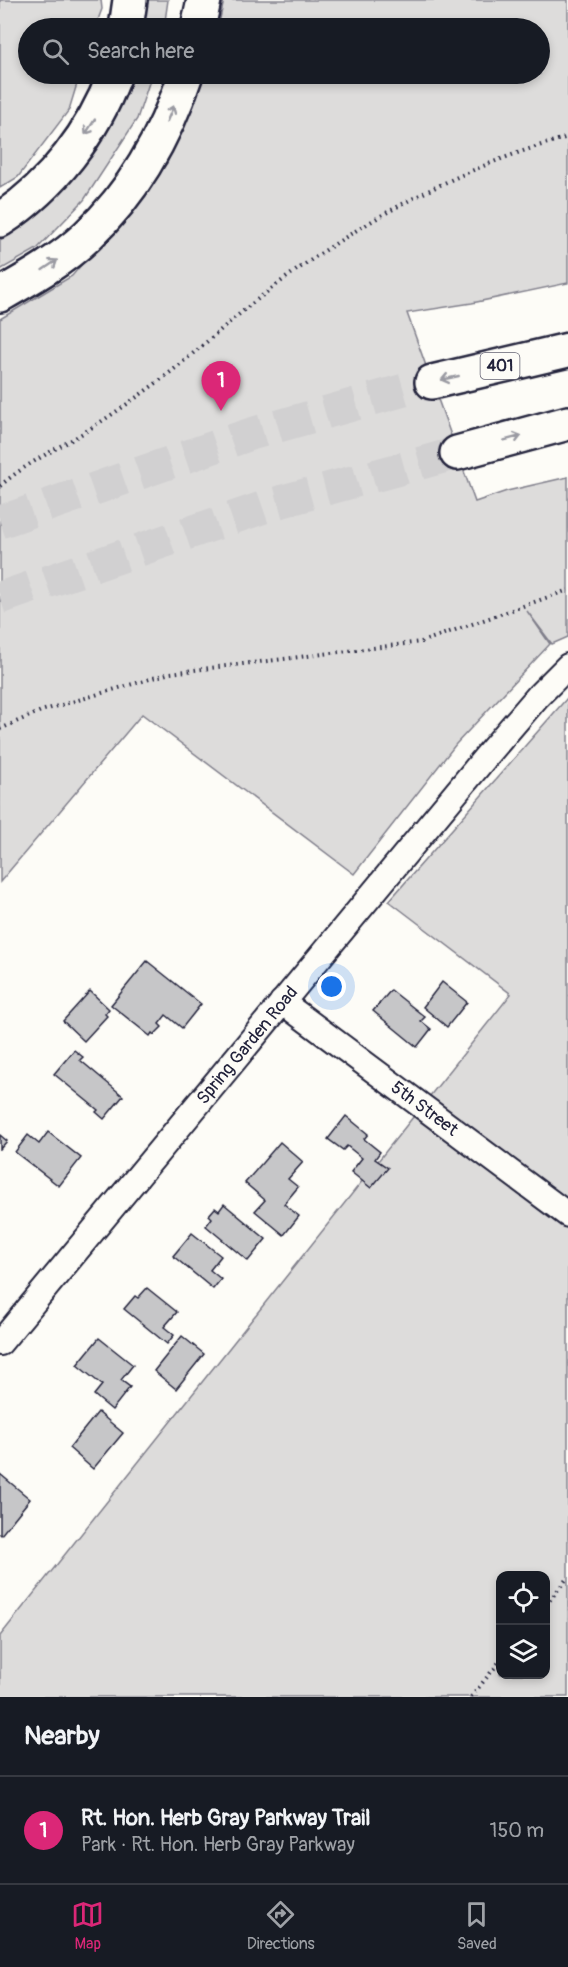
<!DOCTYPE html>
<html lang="en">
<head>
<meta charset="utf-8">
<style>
  :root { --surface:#171b24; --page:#242831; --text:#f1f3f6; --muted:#9ea1a6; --line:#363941; --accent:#db2777 }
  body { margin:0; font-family:Pangolin,sans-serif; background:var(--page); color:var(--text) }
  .controls { position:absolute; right:18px; bottom:18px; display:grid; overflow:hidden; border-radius:12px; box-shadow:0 3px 9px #0003 }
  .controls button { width:54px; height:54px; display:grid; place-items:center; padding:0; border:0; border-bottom:2px solid var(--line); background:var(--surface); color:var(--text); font:30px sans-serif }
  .you { position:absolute; left:332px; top:987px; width:21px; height:21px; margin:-15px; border:4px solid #fff; border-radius:50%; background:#1a73e8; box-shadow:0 0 0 9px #1a73e833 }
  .badge { display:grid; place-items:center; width:39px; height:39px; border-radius:50%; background:var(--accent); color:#fff; font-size:20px; font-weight:700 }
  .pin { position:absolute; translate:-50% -50px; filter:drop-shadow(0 2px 3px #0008) }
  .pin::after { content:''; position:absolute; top:32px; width:21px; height:18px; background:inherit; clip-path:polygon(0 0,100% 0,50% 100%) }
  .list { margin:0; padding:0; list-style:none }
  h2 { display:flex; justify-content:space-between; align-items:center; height:78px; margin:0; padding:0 24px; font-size:26px }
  h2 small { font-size:20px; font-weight:400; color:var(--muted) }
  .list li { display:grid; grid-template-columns:39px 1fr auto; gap:18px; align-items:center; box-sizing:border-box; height:108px; padding:0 24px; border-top:2px solid var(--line) }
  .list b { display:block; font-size:22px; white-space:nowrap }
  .list p { margin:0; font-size:20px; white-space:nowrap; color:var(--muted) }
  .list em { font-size:20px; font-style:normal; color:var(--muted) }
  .icon { flex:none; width:33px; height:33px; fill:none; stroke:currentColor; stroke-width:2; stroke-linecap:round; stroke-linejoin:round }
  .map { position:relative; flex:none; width:568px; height:1697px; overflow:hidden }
  .search { position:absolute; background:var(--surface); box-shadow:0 3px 9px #0003; left:18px; right:18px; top:18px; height:66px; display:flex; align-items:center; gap:15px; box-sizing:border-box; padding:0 21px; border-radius:33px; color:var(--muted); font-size:22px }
  .sheet { height:186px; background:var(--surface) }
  nav { display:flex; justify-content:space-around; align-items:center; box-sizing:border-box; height:84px; border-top:2px solid var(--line); background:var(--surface); font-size:16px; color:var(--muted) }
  nav a { display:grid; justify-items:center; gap:3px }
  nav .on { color:var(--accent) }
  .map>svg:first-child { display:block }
</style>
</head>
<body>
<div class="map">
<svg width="568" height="1697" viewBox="0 0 568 1697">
  <rect width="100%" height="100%" fill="#fdfcf7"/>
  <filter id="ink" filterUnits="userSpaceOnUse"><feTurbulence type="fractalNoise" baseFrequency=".0167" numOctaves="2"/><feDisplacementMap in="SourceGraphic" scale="12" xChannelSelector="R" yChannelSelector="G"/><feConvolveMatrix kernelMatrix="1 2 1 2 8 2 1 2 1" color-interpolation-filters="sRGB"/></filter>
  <g filter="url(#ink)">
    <g fill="#dddcdb" stroke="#807f8b" stroke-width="1.5" fill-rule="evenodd">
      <path d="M0 0H101L102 9 95 28H28V74H80L69 110 18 177 0 188Z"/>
      <path d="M141 0H168L164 28H137Z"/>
      <path d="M224 0H568V283L472 303 407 313 475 502 507 491 568 477V637L552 644 527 611 550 644 456 744 354 874 142 714 0 882V319L72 276 167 163 201 74H540V28H218Z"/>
      <path d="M127 74H152L137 119 84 200 37 249 0 270V240L26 223 80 170 121 101Z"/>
      <path d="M568 697V1697H0V1636L511 994 389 901ZM500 1576H546V1674H500Z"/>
    </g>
    <g fill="#c6c6c8" stroke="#22223b" stroke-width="1.5">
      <path d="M147 961 201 1004 182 1028 166 1015 159 1024 162 1027 154 1035 152 1033 150 1036 111 1005Z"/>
      <path d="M442 982 467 1002 447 1027 423 1007Z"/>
      <path d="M391 990 425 1017 421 1021 431 1029 417 1047 373 1011Z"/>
      <path d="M90 991 109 1009 105 1014 107 1016 84 1041 63 1021Z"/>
      <path d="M74 1050 83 1057 80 1060 123 1096 104 1119 96 1112 98 1110 54 1074Z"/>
      <path d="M346 1116 368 1134 364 1139 380 1152 375 1159 388 1168 371 1188 351 1172 362 1158 347 1146 343 1150 328 1139Z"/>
      <path d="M48 1132 81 1158 59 1186 15 1152 28 1135 39 1144Z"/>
      <path d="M0 1135 7 1141 0 1149Z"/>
      <path d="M280 1142 303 1162 288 1179 298 1187 284 1204 299 1216 284 1235 255 1211 265 1200 245 1183Z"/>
      <path d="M224 1204 266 1239 248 1261 206 1226 212 1218 209 1215 215 1208 219 1211Z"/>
      <path d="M192 1233 221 1256 210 1270 221 1279 213 1289 173 1256Z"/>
      <path d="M147 1288 177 1312 164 1327 174 1335 167 1344 124 1309 135 1296 138 1298Z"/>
      <path d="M182 1336 204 1354 176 1389 154 1371Z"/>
      <path d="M99 1338 133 1365 121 1380 130 1387 112 1410 94 1395 102 1385 77 1365Z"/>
      <path d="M98 1412 123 1433 93 1469 69 1448Z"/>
      <path d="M0 1474 30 1499 1 1535 0 1534Z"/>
    </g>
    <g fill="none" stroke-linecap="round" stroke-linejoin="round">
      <g stroke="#d1d0d1" stroke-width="33" stroke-dasharray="33 16" stroke-linecap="butt">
        <path d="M0 522 251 434 432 382"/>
        <path d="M0 598 276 503 457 453"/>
      </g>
      <g stroke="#22223b" stroke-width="28">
        <g id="street">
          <path id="s1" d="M282 1002 568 1215"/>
          <path id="s2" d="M0 1343 484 759 538 696 568 666"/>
        </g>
      </g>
      <g stroke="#22223b" stroke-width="38">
        <g id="highway">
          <path d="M126 28 130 0"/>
          <path d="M198 28 204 0"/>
          <path d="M0 220C53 185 93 133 115 74"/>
          <path d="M0 295C30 278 62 260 87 236 134 192 166 134 186 74"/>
          <path d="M432 382 568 350"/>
          <path d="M457 453 568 423"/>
        </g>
      </g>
      <g stroke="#22223b" stroke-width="4" stroke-dasharray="1.5 4.5" stroke-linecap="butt">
        <path d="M0 486C26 463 59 448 88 430 112 415 136 398 159 381 197 352 232 318 271 289 362 220 458 168 568 137"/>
        <path d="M0 729 41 711 170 673 421 642 568 590"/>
        <path d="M546 1605 568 1577"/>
        <path d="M471 1697 500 1661"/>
      </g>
      <use href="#street" stroke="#fdfcf7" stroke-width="24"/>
      <use href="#highway" stroke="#fdfcf7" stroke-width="33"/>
    </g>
    <defs><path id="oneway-shaft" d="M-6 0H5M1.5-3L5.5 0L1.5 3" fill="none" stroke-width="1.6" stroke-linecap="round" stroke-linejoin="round" transform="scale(1.5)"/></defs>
    <g stroke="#9a9aa2">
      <use href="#oneway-shaft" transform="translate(170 114) rotate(-67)"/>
      <use href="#oneway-shaft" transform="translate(90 127) rotate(123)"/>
      <use href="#oneway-shaft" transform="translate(50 265) rotate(-34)"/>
      <use href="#oneway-shaft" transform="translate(450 378) rotate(167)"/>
      <use href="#oneway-shaft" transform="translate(513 438) rotate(-15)"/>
    </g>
  </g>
  <g text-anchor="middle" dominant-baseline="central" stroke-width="5" stroke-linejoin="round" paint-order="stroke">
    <rect fill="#fdfcf7" stroke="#646373" stroke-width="1.5" x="480.5" y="353" width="39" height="26" rx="4.5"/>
    <g font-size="16" font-weight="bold" fill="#22223b">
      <text x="500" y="366">401</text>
    </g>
    <g font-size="18" fill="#22223b" stroke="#fdfcf7">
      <text stroke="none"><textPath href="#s2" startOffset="387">Spring Garden Road</textPath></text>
      <text stroke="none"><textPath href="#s1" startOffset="178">5th Street</textPath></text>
    </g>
  </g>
</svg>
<div class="controls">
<button><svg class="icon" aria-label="locate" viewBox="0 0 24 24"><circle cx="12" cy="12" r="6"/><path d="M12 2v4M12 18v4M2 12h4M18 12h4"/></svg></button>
<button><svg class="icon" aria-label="layers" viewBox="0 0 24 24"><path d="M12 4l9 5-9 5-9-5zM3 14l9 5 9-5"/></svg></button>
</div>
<div class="you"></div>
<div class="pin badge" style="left:221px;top:411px">1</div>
<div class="search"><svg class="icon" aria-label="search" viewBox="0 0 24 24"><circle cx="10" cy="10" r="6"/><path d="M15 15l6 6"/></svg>Search here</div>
</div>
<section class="sheet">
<h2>Nearby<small></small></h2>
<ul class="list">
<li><span class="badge">1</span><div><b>Rt. Hon. Herb Gray Parkway Trail</b><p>Park · Rt. Hon. Herb Gray Parkway</p></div><em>150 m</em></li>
</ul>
</section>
<nav>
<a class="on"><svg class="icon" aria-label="map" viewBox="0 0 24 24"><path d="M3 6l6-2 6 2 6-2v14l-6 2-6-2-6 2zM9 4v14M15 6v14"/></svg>Map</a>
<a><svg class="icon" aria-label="directions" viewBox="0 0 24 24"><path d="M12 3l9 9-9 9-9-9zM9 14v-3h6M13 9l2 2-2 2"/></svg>Directions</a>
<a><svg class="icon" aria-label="saved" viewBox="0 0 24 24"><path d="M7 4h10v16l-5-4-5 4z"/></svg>Saved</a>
</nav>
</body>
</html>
